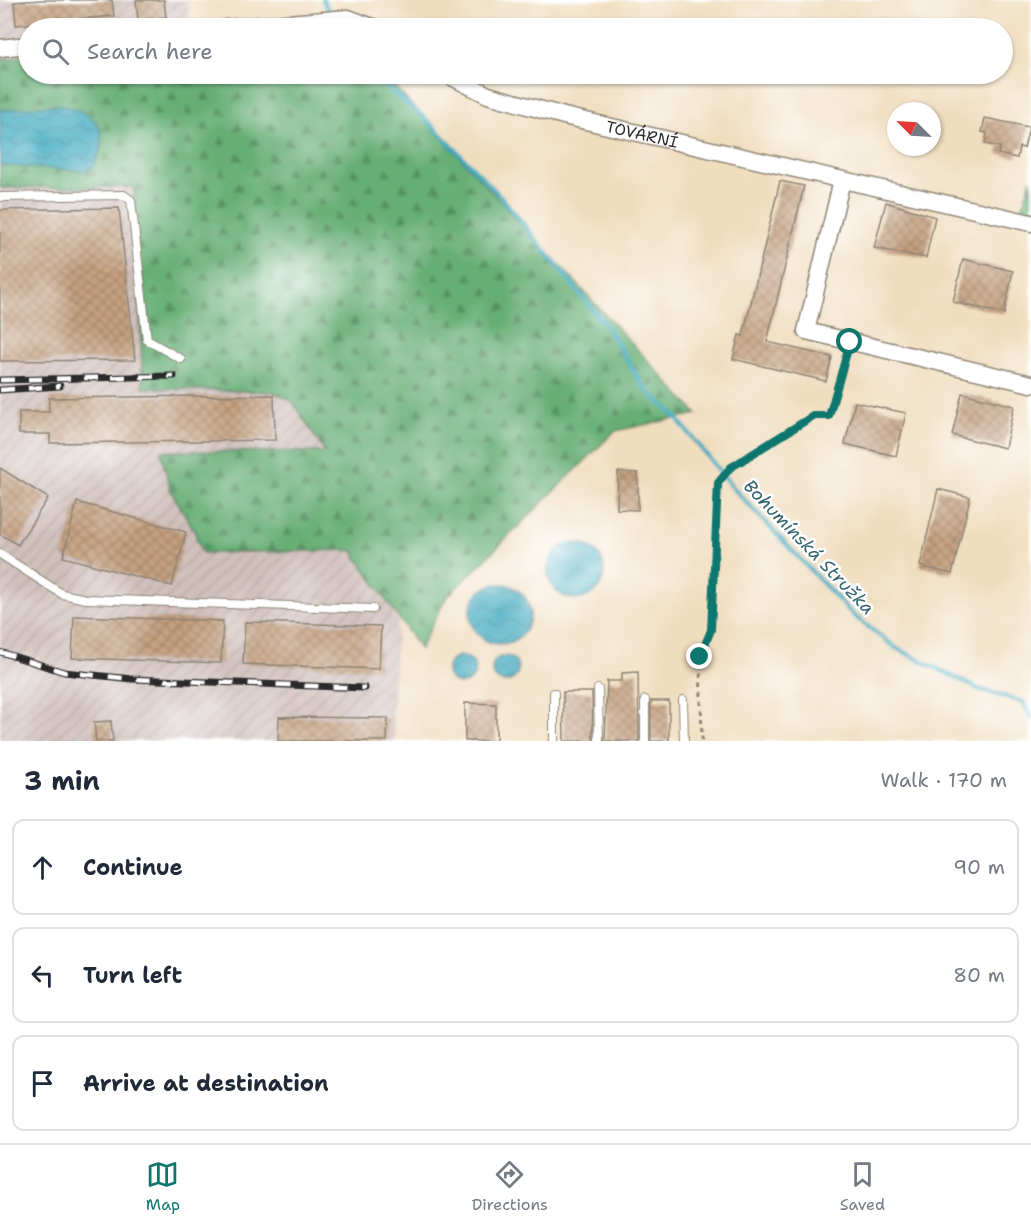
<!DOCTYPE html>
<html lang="en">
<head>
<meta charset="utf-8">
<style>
  :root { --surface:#fff; --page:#f2f2f3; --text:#1f2937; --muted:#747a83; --line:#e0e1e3; --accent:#0f766e }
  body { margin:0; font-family:"Shantell Sans",sans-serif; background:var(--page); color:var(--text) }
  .compass { position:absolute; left:887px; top:102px; width:54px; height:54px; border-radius:50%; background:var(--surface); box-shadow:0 2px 4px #0004; rotate:294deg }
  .stop { position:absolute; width:18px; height:18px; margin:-14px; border:4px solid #0f766e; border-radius:50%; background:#fff }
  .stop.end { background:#0f766e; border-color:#fff; box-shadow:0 2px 6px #0008 }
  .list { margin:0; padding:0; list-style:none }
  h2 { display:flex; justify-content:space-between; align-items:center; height:78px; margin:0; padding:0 24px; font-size:26px }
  h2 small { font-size:20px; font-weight:400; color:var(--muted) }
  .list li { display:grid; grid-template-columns:39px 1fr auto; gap:18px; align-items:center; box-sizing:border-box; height:96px; margin:0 12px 12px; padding:0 12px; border:2px solid var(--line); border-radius:12px }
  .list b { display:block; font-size:22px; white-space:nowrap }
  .list em { font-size:20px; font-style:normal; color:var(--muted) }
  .icon { flex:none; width:33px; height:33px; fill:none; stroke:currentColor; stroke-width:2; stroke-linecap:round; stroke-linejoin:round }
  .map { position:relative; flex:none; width:1031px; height:741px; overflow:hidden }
  .search { position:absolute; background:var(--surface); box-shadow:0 2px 4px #0004; left:18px; right:18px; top:18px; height:66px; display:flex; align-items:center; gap:15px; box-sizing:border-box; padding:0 21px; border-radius:33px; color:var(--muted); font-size:22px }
  .sheet { height:402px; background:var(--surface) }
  nav { display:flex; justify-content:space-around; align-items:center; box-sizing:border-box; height:84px; border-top:2px solid var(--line); background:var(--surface); font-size:16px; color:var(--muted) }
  nav a { display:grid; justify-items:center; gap:3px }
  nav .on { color:var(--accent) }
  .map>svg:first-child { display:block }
</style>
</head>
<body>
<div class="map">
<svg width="1031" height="741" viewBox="0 0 1031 741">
  <defs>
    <pattern id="industrial-furrows" width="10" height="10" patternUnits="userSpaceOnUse" patternTransform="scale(1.5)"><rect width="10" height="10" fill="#d0c0bc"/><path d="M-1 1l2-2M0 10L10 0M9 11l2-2" fill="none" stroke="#b3a5a2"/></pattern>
    <pattern id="forest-firs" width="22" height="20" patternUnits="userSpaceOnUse" patternTransform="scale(1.5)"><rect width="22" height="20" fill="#66ae75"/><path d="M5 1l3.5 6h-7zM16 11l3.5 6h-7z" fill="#548e60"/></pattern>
    <pattern id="water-waves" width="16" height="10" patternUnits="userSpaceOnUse" patternTransform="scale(1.5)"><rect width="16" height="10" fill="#3ea9be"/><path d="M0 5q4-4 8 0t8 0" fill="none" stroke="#348a9b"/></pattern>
    <pattern id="building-cross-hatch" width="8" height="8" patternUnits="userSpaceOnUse" patternTransform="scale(1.5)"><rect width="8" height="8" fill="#c6a281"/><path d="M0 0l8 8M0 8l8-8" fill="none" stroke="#a1846a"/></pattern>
  </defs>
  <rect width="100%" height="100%" fill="#fff"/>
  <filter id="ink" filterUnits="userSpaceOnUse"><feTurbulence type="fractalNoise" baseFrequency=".0167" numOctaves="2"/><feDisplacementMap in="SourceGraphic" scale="12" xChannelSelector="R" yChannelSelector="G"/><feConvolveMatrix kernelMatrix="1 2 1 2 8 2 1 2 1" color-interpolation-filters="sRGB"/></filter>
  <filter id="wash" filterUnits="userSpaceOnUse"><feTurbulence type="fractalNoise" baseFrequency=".008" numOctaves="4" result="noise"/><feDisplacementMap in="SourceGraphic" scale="24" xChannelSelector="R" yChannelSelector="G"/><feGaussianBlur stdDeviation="1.35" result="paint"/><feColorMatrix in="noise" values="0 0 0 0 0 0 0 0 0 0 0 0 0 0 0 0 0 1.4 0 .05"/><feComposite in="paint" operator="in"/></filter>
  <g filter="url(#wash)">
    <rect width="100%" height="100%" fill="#f0ddbe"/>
    <g fill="url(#industrial-furrows)">
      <path d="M0 0H187L190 28H28V56L0 59Z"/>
      <path d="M134 187 143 388 274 392 292 401 325 452 162 451 170 489 194 530 202 553 352 550 398 616 392 710 395 741H0V188Z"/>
    </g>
    <g fill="url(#forest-firs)" stroke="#486c50" stroke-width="1.5">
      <path d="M28 56V74H383L697 414 615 431 446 598 420 649 352 550 202 553 194 530 170 489 161 451 325 452 292 401 274 392 143 388 134 187 0 188V59Z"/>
      <path d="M1031 179V214L1021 212Z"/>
    </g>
    <g fill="url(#water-waves)" stroke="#346a74" stroke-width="1.5">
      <path d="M56 105C93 110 114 128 94 165L85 171 0 165V110Z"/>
      <circle cx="576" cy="571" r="28"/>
      <circle cx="500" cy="614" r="30"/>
      <circle cx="461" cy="670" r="14"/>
      <circle cx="505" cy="669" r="13"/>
    </g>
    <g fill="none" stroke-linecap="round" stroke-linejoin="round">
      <g stroke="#3ea9be" stroke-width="4.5">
        <path d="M323 0 331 16"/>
        <path d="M370 74 426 119 502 198 606 326 645 389 674 415 734 489 853 615 896 648 978 689 1023 702 1031 717"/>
      </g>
    </g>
    <g id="blocks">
      <g fill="url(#building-cross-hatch)">
        <path d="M40 0H112L114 16 16 25 14 2Z"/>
        <path d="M136 0H164L166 17 138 20Z"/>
        <path d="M985 118 1029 127 1024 148 1019 147 1017 158 998 154 1000 147 985 144 987 133 982 132Z"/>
        <path d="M780 181 804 186 767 342 832 357 826 381 733 359 739 335 743 336Z"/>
        <path d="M886 202 935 217 926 258 874 248Z"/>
        <path d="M119 208 135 360 0 361V210Z"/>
        <path d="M963 259 1013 271 1004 314 953 302Z"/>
        <path d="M962 393 1014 406 1005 448 952 435Z"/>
        <path d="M274 395 275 440 50 443V434H19V412H49V398Z"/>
        <path d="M855 402 906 413 896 456 845 444Z"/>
        <path d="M0 468 48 498 18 545 0 534Z"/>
        <path d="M618 472 638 473V510L617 509Z"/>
        <path d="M938 489 970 497 952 574 920 566Z"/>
        <path d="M77 502 186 532 172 586 63 557Z"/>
        <path d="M74 616 223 621 221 663 72 658Z"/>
        <path d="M245 622 381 626 379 669 243 664Z"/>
        <path d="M638 672 639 741H605L607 681H622V673Z"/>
        <path d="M563 692H592L593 741H564Z"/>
        <rect x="651" y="701" width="18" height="40"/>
        <path d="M465 703 496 704V741H465Z"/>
        <path d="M279 717 388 718 387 741H278Z"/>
        <path d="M111 721 113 741H96L94 722Z"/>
      </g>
    </g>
  </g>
  <g filter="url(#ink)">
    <use href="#blocks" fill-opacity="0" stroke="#8e8474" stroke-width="1.5"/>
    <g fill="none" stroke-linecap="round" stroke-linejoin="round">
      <g stroke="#8e8474" stroke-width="10">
        <g id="lane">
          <path d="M0 197 124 195 131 200 147 340 181 359"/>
          <path d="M0 554 62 594 86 599 373 609"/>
          <path d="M598 689 599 741"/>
          <path d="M683 700 684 741"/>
          <path d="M554 741V693"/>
          <path d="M645 741V700"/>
        </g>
      </g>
      <g stroke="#8e8474" stroke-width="19">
        <g id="street">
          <path d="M226 28 348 18 375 28"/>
          <path d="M0 48 28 45"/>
          <path id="s1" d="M446 74 488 95 564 116 1031 223"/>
          <path d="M842 180 806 331 1031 384"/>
        </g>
      </g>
      <path stroke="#8e8474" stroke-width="3" stroke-dasharray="4.5 4.5" stroke-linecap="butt" d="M702 741 700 657 711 630 718 483 730 468 813 416H829L846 355"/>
      <use href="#lane" stroke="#fff" stroke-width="8"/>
      <use href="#street" stroke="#fff" stroke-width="16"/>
      <g stroke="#2b2b2b" stroke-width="7">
        <g id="rail">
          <path d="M0 380 174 376"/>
          <path d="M0 390 60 386"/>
          <path d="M0 652 64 672 132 679 365 688"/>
        </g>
      </g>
      <use href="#rail" stroke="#fff" stroke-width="4.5" stroke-dasharray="14" stroke-linecap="butt"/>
    </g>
  </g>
  <g fill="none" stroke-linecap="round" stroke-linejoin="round" filter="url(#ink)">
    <path stroke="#0f766e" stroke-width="8" d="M700 657 711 630 718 483 730 468 813 416H829L850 342"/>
  </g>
  <g text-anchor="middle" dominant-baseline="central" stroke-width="5" stroke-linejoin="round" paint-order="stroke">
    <g font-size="16" fill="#2b2b2b" stroke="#fff">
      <text stroke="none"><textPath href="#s1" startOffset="206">TOVÁRNÍ</textPath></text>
    </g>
    <g font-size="18" font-style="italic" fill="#34646d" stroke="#fff">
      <text transform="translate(809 547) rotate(46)">Bohumínská Stružka</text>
    </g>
  </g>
</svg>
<svg class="compass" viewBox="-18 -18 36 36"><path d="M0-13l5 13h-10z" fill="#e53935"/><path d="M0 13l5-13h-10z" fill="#747a83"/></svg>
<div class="stop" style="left:850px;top:342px"></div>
<div class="stop end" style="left:700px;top:657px"></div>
<div class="search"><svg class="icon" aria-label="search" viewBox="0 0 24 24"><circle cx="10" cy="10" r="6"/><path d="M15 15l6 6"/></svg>Search here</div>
</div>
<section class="sheet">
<h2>3 min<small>Walk · 170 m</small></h2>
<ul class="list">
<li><svg class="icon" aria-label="ahead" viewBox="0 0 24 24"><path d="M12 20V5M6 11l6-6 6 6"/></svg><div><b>Continue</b></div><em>90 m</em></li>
<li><svg class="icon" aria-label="left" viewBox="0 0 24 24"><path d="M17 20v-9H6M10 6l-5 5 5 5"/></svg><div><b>Turn left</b></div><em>80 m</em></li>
<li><svg class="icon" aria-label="arrive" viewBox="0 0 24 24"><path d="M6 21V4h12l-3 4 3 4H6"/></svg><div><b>Arrive at destination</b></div></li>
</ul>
</section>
<nav>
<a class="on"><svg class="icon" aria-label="map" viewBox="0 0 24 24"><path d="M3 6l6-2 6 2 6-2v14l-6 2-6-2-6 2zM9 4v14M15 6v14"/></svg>Map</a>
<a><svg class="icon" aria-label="directions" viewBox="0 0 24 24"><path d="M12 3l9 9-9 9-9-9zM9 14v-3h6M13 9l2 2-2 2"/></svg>Directions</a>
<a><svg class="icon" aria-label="saved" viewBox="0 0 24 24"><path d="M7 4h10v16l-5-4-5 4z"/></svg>Saved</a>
</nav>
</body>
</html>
